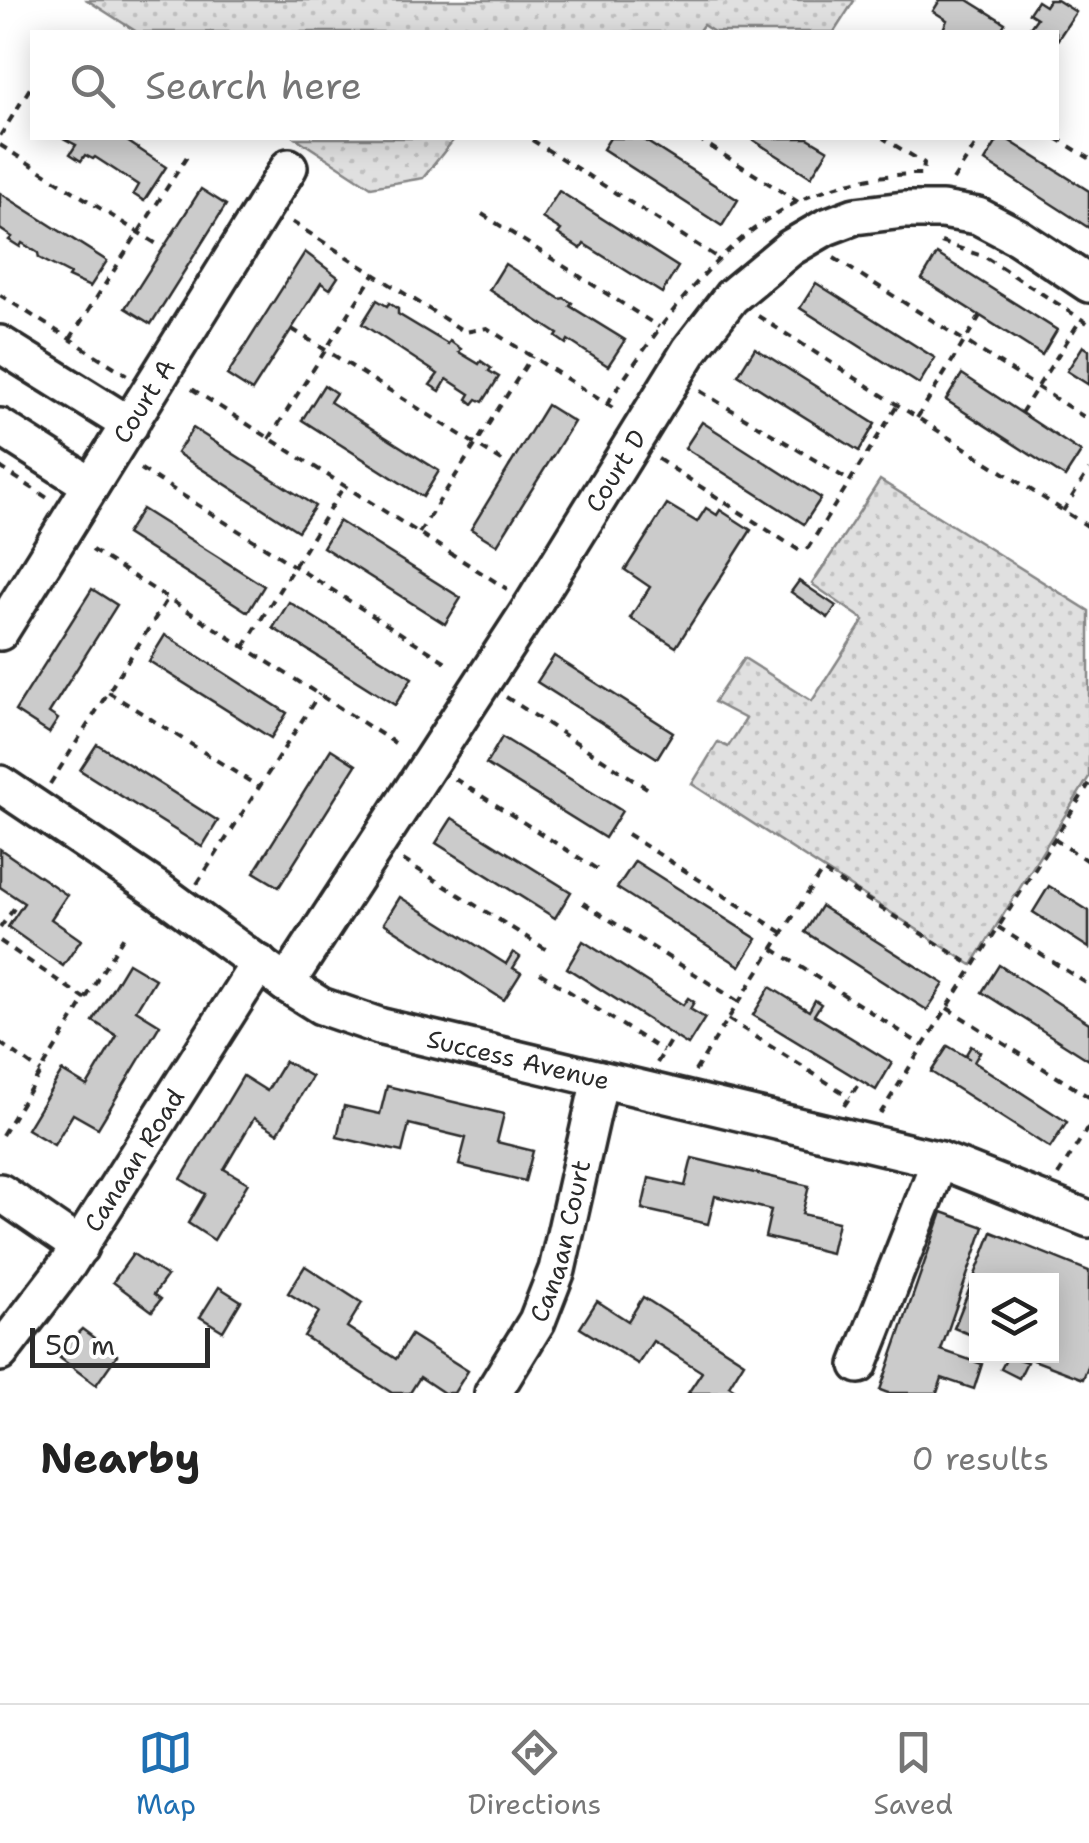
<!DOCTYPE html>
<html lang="en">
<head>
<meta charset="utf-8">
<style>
  :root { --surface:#fff; --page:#f2f2f2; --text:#222; --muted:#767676; --line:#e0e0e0; --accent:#1f6fb2 }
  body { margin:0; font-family:"Shantell Sans",sans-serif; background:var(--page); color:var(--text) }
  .controls { position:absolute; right:30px; bottom:30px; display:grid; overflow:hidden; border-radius:0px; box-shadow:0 5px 25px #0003 }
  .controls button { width:90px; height:90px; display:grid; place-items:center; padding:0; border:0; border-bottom:2px solid var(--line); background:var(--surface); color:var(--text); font:50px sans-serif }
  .scale { position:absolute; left:30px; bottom:25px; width:180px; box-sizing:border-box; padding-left:10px; border:5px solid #2b2b2b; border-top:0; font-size:28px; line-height:35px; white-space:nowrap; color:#2b2b2b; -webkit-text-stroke:8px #fff; paint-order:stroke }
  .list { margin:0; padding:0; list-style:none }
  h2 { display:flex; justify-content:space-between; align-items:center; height:130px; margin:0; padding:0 40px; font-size:42px }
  h2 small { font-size:32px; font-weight:400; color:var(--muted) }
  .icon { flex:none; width:55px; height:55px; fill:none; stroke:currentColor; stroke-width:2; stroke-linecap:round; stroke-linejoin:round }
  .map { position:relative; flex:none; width:1089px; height:1393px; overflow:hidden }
  .search { position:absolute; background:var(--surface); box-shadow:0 5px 25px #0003; left:30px; right:30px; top:30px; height:110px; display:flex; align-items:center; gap:25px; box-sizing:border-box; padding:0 35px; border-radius:0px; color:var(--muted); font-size:38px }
  .sheet { height:310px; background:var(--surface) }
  nav { display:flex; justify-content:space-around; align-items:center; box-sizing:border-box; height:140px; border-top:2px solid var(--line); background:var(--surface); font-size:28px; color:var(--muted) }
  nav a { display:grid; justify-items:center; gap:5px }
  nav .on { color:var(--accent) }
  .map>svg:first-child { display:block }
</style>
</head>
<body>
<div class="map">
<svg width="1089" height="1393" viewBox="0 0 1089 1393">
  <defs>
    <pattern id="grass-dots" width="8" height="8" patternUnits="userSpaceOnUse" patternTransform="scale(2.5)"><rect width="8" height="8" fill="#e0e0e0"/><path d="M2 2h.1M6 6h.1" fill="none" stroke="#c0c0c0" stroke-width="1.8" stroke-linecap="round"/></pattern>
  </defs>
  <rect width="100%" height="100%" fill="#fff"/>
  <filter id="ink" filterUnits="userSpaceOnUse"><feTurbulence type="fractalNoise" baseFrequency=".01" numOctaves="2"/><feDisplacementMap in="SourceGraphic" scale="20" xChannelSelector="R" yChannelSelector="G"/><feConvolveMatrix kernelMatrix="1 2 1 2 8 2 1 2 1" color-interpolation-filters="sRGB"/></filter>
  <g filter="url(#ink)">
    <g fill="url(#grass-dots)" stroke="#868686" stroke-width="2.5">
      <path d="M87 0H852L854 1 834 32H714L703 25 698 32H137Z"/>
      <path d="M296 138H455L423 178 371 187Z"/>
      <path d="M880 480 1089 611V777L972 965 692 784 718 742 728 747 746 719 714 702 744 658 812 701 864 620 812 584Z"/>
    </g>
    <g fill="#cbcbcb" stroke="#2b2b2b" stroke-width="2.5">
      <path d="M940 0H968L1005 23 1000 32H942L947 20 933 11Z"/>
      <path d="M1049 0H1057L1076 12 1056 42V32L1029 29 1037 18 1029 13 1037 1 1045 6Z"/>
      <path d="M63 138H128L127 141 166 167 144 201 133 194 138 185 95 157 93 159 85 155 81 161 70 154 76 145Z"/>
      <path d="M610 138H641L738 200 722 226 603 149Z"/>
      <path d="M750 138H808L828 150 811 177Z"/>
      <path d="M999 138H1005L1089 191V228L985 161Z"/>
      <path d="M201 189 226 205 151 324 125 308Z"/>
      <path d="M559 191 678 267 662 293 584 244 581 249 558 234 561 230 542 218Z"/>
      <path d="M0 193 107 261 90 287 68 277 70 274 39 258 38 253 22 243 20 247 9 240 12 237 0 229Z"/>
      <path d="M305 252 338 277 330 289 321 283 252 391 227 375Z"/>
      <path d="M937 254 1057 330 1042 355 922 279Z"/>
      <path d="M505 264 560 299 564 298 572 303 570 306 625 340 608 366 568 340 566 344 556 337 558 334 489 290Z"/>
      <path d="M816 283 935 358 919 384 800 308Z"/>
      <path d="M377 300 387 306 389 303 398 309V314L448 344 450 341 461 349 459 352 479 364 481 361 491 368 489 371 499 377 483 402 477 399 473 404 467 399 470 394 447 379 440 391 430 385 438 374 362 324Z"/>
      <path d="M1083 346 1089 350V385L1067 371Z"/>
      <path d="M755 348 875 424 859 451 738 375Z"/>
      <path d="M962 374 1081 452 1065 477 946 400Z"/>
      <path d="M324 385 336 393 330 402 439 471 423 497 302 420Z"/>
      <path d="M547 405 574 422 497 545 471 529Z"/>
      <path d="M702 422 821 498 804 524 685 448Z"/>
      <path d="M193 428 315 506 298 531 177 453Z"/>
      <path d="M667 504 697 522 706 508 717 515 720 510 751 530 676 647 630 618 650 587 625 570Z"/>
      <path d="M142 509 264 586 248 612 126 534Z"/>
      <path d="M339 521 461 598 445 624 323 547Z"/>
      <path d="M799 581 836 606 828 618 791 592Z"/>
      <path d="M92 589 117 605 49 713 58 719 49 733 15 711Z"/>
      <path d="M289 602 412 678 395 705 273 628Z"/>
      <path d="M165 635 287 713 271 738 149 661Z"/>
      <path d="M554 656 673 732 657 758 537 682Z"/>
      <path d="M502 737 622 811 605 838 486 764Z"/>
      <path d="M97 744 218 821 202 847 80 770Z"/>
      <path d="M331 749 356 765 279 887 254 872Z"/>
      <path d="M452 818 571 892 555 918 436 843Z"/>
      <path d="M0 849 67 895 51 919 81 940 63 966 8 927 24 903 0 887Z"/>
      <path d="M635 861 757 939 740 966 617 888Z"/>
      <path d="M1049 886 1089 911V948L1033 912Z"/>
      <path d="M400 897 506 964 513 952 520 957 513 968 521 973 504 1000 384 923Z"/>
      <path d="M821 906 944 984 927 1010 805 932Z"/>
      <path d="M583 941 683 1005 688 998 694 1002 690 1009 705 1018 688 1045 567 968Z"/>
      <path d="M128 963 155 979 136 1010 160 1025 98 1128 73 1114 54 1145 27 1129 62 1071 87 1086 117 1036 93 1021Z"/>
      <path d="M999 965 1089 1023V1060L982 992Z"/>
      <path d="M770 987 809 1011 815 1000 821 1004 814 1015 892 1063 876 1090 753 1015Z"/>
      <path d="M948 1046 970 1059 965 1056 971 1046 980 1052 974 1062 1067 1122 1050 1148 931 1072Z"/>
      <path d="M285 1061 312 1077 278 1133 254 1118 224 1169 248 1183 214 1240 188 1223 205 1194 181 1179 243 1076 267 1091Z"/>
      <path d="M387 1086 504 1114 497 1142 533 1151 525 1181 459 1165 466 1138 409 1124 402 1152 337 1137 344 1106 380 1114Z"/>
      <path d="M692 1158 809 1186 802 1214 838 1222 831 1253 765 1237 771 1210 715 1196 708 1224 642 1209 649 1178 685 1186Z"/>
      <path d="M942 1212 984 1227 941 1350 982 1364 974 1389 942 1378 937 1393H888L880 1390Z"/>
      <path d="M992 1232 1089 1271V1364L1083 1379 1023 1356H1052V1280H976V1337L954 1328Z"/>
      <path d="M133 1254 167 1276 154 1294 161 1299 152 1311 113 1282Z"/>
      <path d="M305 1266 362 1303 347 1327 396 1359 411 1335 468 1371 454 1393H444L420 1377 410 1393H392L304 1336 319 1312 288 1293Z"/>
      <path d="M219 1287 241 1301 223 1331 200 1317Z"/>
      <path d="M643 1297 744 1362 729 1386 740 1393H688L702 1372 653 1341 638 1364 580 1328 597 1301 628 1321Z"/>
      <path d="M82 1329 117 1355 96 1385 60 1358 68 1348 64 1346Z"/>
      <path d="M1008 1356 1027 1362 1019 1378 1001 1369Z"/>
    </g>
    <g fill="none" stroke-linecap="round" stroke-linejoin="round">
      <g stroke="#2b2b2b" stroke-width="42">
        <g id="minor">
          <path d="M0 344 130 425"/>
          <path d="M0 427 91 485"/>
          <path id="s1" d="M0 632 289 167"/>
          <path id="s2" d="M0 784 158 890 286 984 321 1006 382 1027 940 1160 1089 1219"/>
          <path id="s3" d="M286 984 532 606 690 350 731 297 790 248 826 227 855 216 904 210H942L978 216 1018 237 1089 284"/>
          <path d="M0 1192 80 1247"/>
          <path id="s4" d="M0 1353 68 1264 259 963"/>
          <path d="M859 1365 940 1160"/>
          <path id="s5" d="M493 1393 537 1321 557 1270 600 1079"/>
        </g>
      </g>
      <g stroke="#2b2b2b" stroke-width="4" stroke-dasharray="8 8" stroke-linecap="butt">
        <path d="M0 136 32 85"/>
        <path d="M697 138 798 202"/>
        <path d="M1056 138 1089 158"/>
        <path d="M532 140 718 258"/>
        <path d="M0 145 163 248"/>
        <path d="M953 180 980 138"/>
        <path d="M482 214 659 327"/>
        <path d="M292 222 465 332 487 328 616 410"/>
        <path d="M941 242 985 257 1089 324"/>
        <path d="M834 258 1089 420"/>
        <path d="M0 295 127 375"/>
        <path d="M758 316 1089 527"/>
        <path d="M292 329 510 466"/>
        <path d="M70 339 188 155"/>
        <path d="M192 389 507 589"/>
        <path d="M700 391 850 481"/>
        <path d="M607 404C687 285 764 173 923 174L924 163 883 138"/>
        <path d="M1021 413 1081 319"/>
        <path d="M917 418 980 316"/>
        <path d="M269 439 374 274"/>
        <path d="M658 459 800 551 808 548 897 406"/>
        <path d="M0 467 49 499"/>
        <path d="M141 469 446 662"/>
        <path d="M1063 511 1089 470"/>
        <path d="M419 533 532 356"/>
        <path d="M92 550 395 743"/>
        <path d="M244 647 344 486"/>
        <path d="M108 692 259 787"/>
        <path d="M506 697 653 792"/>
        <path d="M455 779 603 873"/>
        <path d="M50 784 168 598"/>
        <path d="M627 834 783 933"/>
        <path d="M1054 839 1089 862"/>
        <path d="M403 860 552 953"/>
        <path d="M197 884 319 694"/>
        <path d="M583 903 739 1002"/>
        <path d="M998 927 1089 985"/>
        <path d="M0 928 15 907"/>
        <path d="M0 941 85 999"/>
        <path d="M773 949 923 1046"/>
        <path d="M540 973 663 1051"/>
        <path d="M947 1008 1089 1097"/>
        <path d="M728 1019 850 1097"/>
        <path d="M0 1043 41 1072"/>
        <path d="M657 1063 673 1036"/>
        <path d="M695 1071 822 871 973 966"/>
        <path d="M844 1106 861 1080"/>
        <path d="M880 1114 1089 784"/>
        <path d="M2 1135 124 936"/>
        <path d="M1058 1175 1089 1126"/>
      </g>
      <use href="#minor" stroke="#fff" stroke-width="35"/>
    </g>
  </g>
  <g text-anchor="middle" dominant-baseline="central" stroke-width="10" stroke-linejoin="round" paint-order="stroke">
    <g font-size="25" fill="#2b2b2b" stroke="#fff">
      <text stroke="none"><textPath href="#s1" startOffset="272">Court A</textPath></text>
      <text stroke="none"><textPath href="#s3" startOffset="610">Court D</textPath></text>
      <text stroke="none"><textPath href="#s2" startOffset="595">Success Avenue</textPath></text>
      <text stroke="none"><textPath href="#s4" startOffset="235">Canaan Road</textPath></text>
      <text stroke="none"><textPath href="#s5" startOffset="168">Canaan Court</textPath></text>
    </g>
  </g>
</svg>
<div class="controls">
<button><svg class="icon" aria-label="layers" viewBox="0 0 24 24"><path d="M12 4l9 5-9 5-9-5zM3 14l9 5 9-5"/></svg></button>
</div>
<div class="scale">50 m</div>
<div class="search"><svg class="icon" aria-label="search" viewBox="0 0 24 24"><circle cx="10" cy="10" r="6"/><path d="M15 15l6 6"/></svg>Search here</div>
</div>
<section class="sheet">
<h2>Nearby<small>0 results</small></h2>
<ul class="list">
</ul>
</section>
<nav>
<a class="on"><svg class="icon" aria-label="map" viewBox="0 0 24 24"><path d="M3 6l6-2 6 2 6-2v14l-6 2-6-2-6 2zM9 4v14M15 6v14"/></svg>Map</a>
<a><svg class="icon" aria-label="directions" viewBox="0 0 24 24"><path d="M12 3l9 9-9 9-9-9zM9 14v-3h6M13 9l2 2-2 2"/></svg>Directions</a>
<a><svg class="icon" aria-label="saved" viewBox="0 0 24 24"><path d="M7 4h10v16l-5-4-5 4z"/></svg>Saved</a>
</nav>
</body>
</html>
